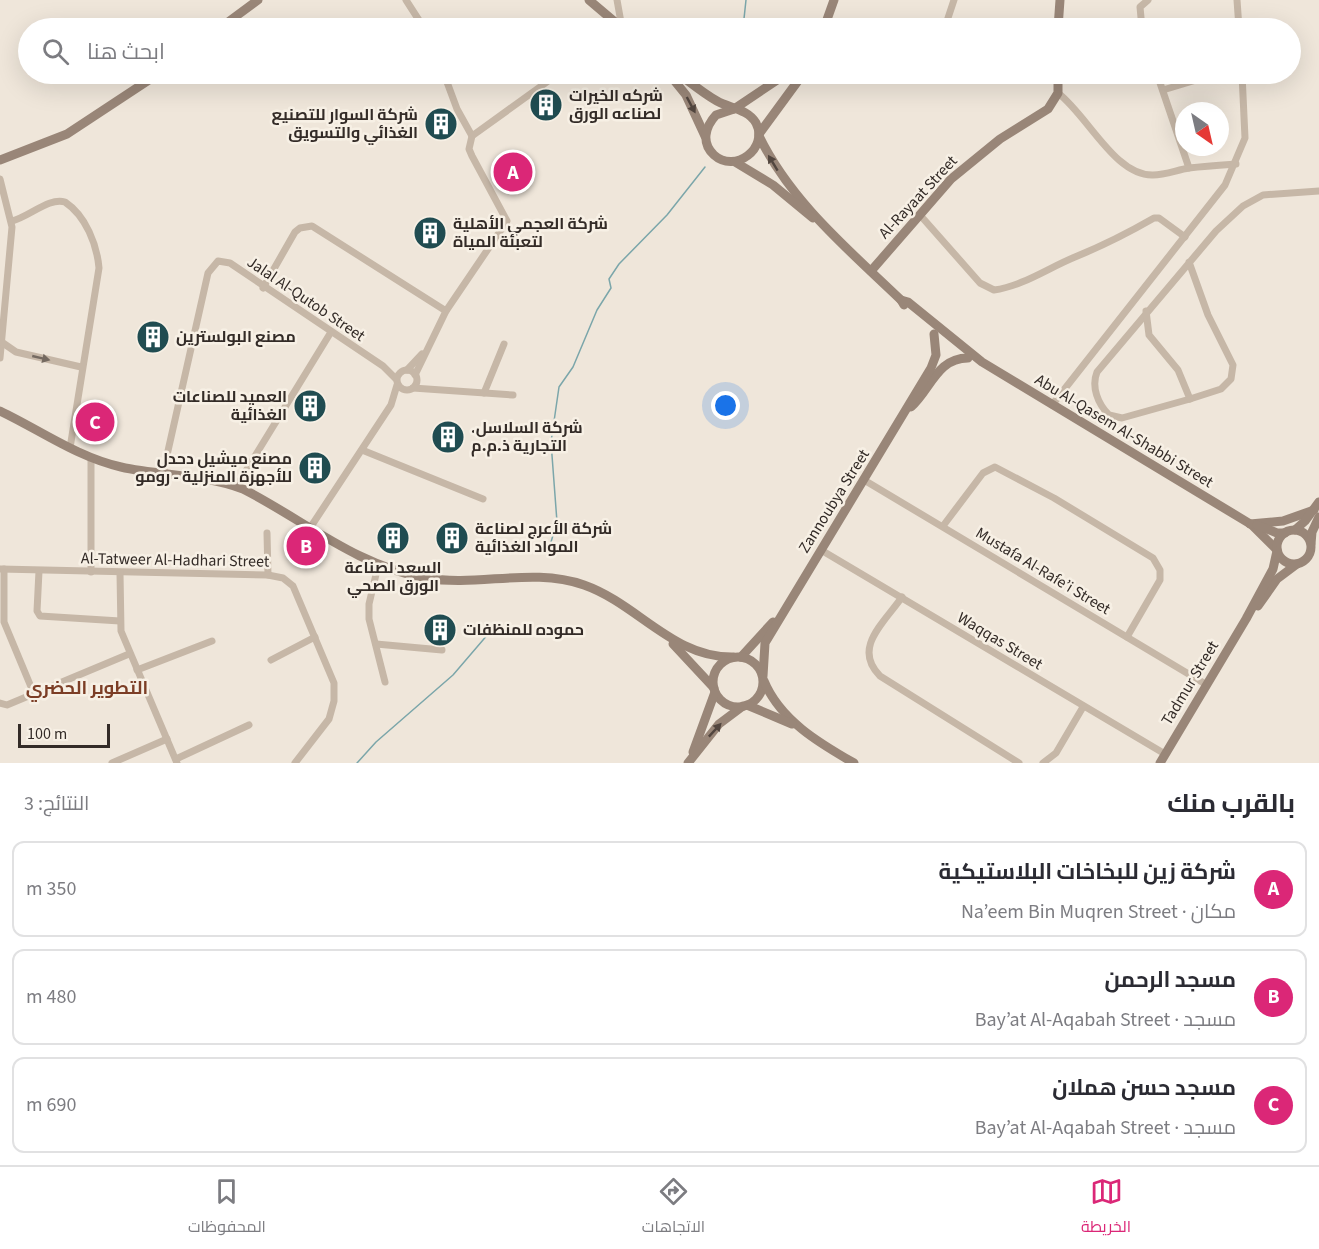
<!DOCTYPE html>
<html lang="ar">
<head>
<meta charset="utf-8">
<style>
  :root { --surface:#fff; --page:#f7f7f7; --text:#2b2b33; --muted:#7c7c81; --line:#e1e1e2; --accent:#db2777 }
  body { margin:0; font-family:"Source Sans 3",Cairo,sans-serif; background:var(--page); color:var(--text); direction:rtl }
  .compass { position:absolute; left:1175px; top:102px; width:54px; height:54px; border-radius:50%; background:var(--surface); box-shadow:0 6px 24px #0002; rotate:146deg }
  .scale { position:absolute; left:18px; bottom:15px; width:92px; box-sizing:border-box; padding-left:6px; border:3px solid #332b27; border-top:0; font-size:16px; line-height:21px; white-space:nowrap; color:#332b27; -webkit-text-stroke:4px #f7f0e5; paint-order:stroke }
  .you { position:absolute; left:726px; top:406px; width:21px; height:21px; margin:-15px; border:4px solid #fff; border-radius:50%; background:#1a73e8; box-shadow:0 0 0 9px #1a73e833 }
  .badge { display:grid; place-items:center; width:39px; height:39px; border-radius:50%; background:var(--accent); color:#fff; font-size:20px; font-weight:700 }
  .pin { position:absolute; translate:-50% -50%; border:3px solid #fff; box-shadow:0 2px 6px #0006 }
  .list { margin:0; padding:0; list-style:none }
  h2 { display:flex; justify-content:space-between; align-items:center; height:78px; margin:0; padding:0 24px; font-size:26px }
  h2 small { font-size:20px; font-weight:400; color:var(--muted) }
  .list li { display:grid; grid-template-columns:39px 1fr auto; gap:18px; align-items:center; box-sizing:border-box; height:96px; margin:0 12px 12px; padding:0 12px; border:2px solid var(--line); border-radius:12px }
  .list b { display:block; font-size:22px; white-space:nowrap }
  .list p { margin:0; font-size:20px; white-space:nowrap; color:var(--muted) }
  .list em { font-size:20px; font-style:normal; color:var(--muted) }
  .icon { flex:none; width:33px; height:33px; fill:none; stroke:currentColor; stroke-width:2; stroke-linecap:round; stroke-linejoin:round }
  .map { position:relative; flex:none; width:1319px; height:763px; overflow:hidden; direction:ltr }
  .search { position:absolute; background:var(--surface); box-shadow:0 6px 24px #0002; left:18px; right:18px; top:18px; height:66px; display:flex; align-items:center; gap:15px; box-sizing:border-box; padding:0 21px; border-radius:33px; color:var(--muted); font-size:22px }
  .sheet { height:402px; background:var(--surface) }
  nav { display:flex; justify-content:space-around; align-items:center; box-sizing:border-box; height:84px; border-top:2px solid var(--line); background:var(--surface); font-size:16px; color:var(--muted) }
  nav a { display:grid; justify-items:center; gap:3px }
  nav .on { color:var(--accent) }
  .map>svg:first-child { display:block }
</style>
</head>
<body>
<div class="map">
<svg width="1319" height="763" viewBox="0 0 1319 763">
  <rect width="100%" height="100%" fill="#efe6da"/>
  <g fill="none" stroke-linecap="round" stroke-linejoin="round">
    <g stroke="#7ba6aa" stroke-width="1.5">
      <path d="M743 28 746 0"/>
      <path d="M739 81 740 74"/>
      <path d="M551 542 557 522 551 442 559 387 573 367 597 310 611 288 609 279 619 264 667 215 705 167"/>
      <path d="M357 763 376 742 453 675 489 633"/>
    </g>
    <g stroke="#c6b7a7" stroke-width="7">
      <path d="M406 0 424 28"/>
      <path d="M617 0 622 28"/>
      <path d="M1237 0 1239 28"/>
      <path d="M827 23 848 28"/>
      <path d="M933 28 947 21 954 0"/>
      <path d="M1142 28 1140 7 1148 0"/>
      <path d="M444 74 457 109 472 136"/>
      <path d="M1157 74 1189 168"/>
      <path d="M1163 90 1216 74"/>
      <path d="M1058 93C1088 116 1115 176 1153 175 1165 175 1177 170 1189 168 1205 166 1221 165 1236 164"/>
      <path d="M0 179 12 227 0 358"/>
      <path d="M920 215 980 283 994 290C1023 286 1048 268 1075 257 1102 246 1128 233 1154 218H1159L1185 237"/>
      <path d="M12 221C29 217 49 197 65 202 86 216 97 245 99 268L70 448"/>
      <path d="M1189 262 1208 315 1233 365 1231 379 1221 389 1190 399 1122 418 1109 415C1098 404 1091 387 1097 372L1216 231 1243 206 1263 195 1319 191"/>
      <path d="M263 288 295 232 300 228 312 226 446 311"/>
      <path d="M1146 311 1149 335 1178 370 1190 399"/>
      <path d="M3 343 16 352 81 367"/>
      <circle cx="407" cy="380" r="10"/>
      <path d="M407 370 422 354"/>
      <path d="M415 375 446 311 507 221 472 156 469 149 472 136 558 74"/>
      <path d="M413 388 513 395"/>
      <path d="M484 393 504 344"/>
      <path d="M1052 405 1225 185 1245 138 1242 74"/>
      <path d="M362 450 483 499"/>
      <path d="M91 458V572"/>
      <path d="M163 473 208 273 218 261 230 263 383 366 396 379"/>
      <path d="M864 480 1207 685"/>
      <path d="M236 487 331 332"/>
      <path d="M943 526 983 473 995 467 1054 498 1153 558 1160 570V580L1127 637"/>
      <path d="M310 528 391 405 397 385"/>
      <path d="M267 533 268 575"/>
      <path d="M821 550 1165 754"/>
      <path d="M378 566 369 604V619L385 682"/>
      <path d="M0 569 268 575 283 578 293 586 334 683V701L329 719 295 763"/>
      <path d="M4 569V622L34 694"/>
      <path d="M39 571 37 611 40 616 120 621"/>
      <path d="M120 573 121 631 177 763"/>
      <path d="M902 597C884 623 852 648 880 676L1019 763"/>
      <path d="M376 644 442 650"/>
      <path d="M271 660 315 637"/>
      <path d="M137 670 212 641"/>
      <path d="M0 703 7 705 129 654"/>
      <path d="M176 759 249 725"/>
      <path d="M112 763 167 739"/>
      <path d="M1043 763 1056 753 1083 707"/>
    </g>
    <g stroke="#998678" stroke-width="9">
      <path d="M589 0 622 28"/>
      <path d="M220 28 258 0"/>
      <path d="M824 28 834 0"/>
      <path d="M1058 28 1060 0"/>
      <path d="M669 74 686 95 705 136"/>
      <path d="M679 74C691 83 703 93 717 101 729 108 748 109 756 123 769 148 735 174 714 155 701 143 705 127 716 115L734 109"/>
      <path d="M734 109 786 74"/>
      <path d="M759 134 803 74"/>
      <path d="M759 136C791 202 849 250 901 300L904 305"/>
      <path d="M0 160 67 134 158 74"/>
      <path d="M735 162 773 185 813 218"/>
      <path d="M871 271 951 179 1000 139 1048 109 1058 93V74"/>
      <path d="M901 300 908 302 982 362 1252 525 1277 550"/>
      <path d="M911 407C931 389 937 358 968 358"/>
      <path d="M0 411C40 430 77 457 121 467 160 476 204 474 243 489 304 520 356 566 426 578 479 587 532 567 584 585 638 604 673 658 733 657"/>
      <path d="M1250 524 1283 521 1314 510"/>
      <path d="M1257 525 1277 533H1285"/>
      <circle cx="1294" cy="547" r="17"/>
      <path d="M1295 530 1305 521 1319 502"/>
      <path d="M1311 544 1312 532 1319 517"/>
      <path d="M1258 606 1277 579 1297 564"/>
      <path d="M673 644 714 688"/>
      <path d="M741 657 773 622"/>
      <circle cx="738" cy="682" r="25"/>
      <path d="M763 676 765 643 931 368 936 355 934 334"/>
      <path d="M764 681C780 720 819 743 854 763"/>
      <path d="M747 705 792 724"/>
      <path d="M693 752 715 692"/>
      <path d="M688 763 719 724 743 706"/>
      <path d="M1160 763 1246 619 1273 569 1277 551"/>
    </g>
  </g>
  <defs><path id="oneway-solid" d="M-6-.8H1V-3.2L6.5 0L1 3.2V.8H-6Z" transform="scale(1.5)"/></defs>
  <g fill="#52463f">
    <use href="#oneway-solid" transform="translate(691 105) rotate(62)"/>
    <use href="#oneway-solid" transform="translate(773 163) rotate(-121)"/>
    <use href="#oneway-solid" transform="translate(715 730) rotate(-47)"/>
  </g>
  <use fill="#756a61" href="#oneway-solid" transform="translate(41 358) rotate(13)"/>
  <defs>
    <g id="building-disc" transform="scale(1.725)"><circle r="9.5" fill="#204c51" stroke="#f7f0e5"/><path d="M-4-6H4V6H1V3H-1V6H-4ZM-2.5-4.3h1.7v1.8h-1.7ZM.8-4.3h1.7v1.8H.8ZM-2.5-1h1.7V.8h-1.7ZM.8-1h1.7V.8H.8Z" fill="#fff"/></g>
  </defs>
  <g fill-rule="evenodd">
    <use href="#building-disc" x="546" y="105"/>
    <use href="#building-disc" x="441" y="124"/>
    <use href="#building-disc" x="430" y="233"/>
    <use href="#building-disc" x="153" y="337"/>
    <use href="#building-disc" x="310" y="406"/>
    <use href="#building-disc" x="448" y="437"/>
    <use href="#building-disc" x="315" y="468"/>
    <use href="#building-disc" x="393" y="538"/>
    <use href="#building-disc" x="452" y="538"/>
    <use href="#building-disc" x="440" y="630"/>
  </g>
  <g text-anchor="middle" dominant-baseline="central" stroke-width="5" stroke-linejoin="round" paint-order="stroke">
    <g font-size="16" font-weight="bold" fill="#332b27" stroke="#f7f0e5" text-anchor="start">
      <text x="569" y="96">شركه الخيرات<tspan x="569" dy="18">لصناعه الورق</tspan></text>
      <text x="418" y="115" text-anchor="end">شركة السوار للتصنيع<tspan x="418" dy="18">الغذائي والتسويق</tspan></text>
      <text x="453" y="224">شركة العجمي الأهلية<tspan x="453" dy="18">لتعبئة المياة</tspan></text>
      <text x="176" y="337">مصنع البولسترين</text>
      <text x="287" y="397" text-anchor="end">العميد للصناعات<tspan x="287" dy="18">الغذائية</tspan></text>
      <text x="471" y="428">.شركة السلاسل<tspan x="471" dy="18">التجارية ذ.م.م</tspan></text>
      <text x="292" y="459" text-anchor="end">مصنع ميشيل دحدل<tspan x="292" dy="18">للأجهزة المنزلية - رومو</tspan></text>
      <text x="475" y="529">شركة الأعرج لصناعة<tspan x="475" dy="18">المواد الغذائية</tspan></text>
      <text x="393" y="568" text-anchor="middle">السعد لصناعة<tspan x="393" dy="18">الورق الصحي</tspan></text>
      <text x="463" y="630">حموده للمنظفات</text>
    </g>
    <g font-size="16" fill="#332b27" stroke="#f7f0e5">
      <text transform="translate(918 197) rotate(-47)">Al-Rayaat Street</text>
      <text transform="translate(306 299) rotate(34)">Jalal Al-Qutob Street</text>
      <text transform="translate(1124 431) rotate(31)">Abu Al-Qasem Al-Shabbi Street</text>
      <text transform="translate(834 501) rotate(-58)">Zannoubya Street</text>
      <text transform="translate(175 560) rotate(1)">Al-Tatweer Al-Hadhari Street</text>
      <text transform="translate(1043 571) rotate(31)">Mustafa Al-Rafe’i Street</text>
      <text transform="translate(1000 641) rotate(31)">Waqqas Street</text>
      <text transform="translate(1190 683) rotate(-59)">Tadmur Street</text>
    </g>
    <g font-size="18" font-weight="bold" fill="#7c3e26" stroke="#f7f0e5">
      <text x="87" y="688">التطوير الحضري</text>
    </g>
  </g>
</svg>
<svg class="compass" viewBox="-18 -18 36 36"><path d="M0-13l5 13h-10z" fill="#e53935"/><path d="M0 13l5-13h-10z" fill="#7c7c81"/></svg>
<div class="scale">100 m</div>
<div class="you"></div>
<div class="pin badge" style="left:513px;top:172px">A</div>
<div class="pin badge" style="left:306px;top:546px">B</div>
<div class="pin badge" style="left:95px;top:422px">C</div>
<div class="search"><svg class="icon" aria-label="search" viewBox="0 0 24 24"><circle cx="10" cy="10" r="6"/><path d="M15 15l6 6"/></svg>ابحث هنا</div>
</div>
<section class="sheet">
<h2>بالقرب منك<small>النتائج: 3</small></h2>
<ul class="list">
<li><span class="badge">A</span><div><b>شركة زين للبخاخات البلاستيكية</b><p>مكان · Na’eem Bin Muqren Street</p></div><em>350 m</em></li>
<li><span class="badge">B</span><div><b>مسجد الرحمن</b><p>مسجد · Bay’at Al-Aqabah Street</p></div><em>480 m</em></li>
<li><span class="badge">C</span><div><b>مسجد حسن هملان</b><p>مسجد · Bay’at Al-Aqabah Street</p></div><em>690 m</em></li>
</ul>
</section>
<nav>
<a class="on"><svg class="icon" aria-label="map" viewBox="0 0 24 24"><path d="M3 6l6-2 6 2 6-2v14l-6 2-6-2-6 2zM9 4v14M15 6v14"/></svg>الخريطة</a>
<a><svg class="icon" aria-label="directions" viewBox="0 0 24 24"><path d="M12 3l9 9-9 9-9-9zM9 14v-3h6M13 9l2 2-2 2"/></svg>الاتجاهات</a>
<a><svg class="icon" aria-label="saved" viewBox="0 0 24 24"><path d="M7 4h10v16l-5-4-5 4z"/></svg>المحفوظات</a>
</nav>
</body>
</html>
